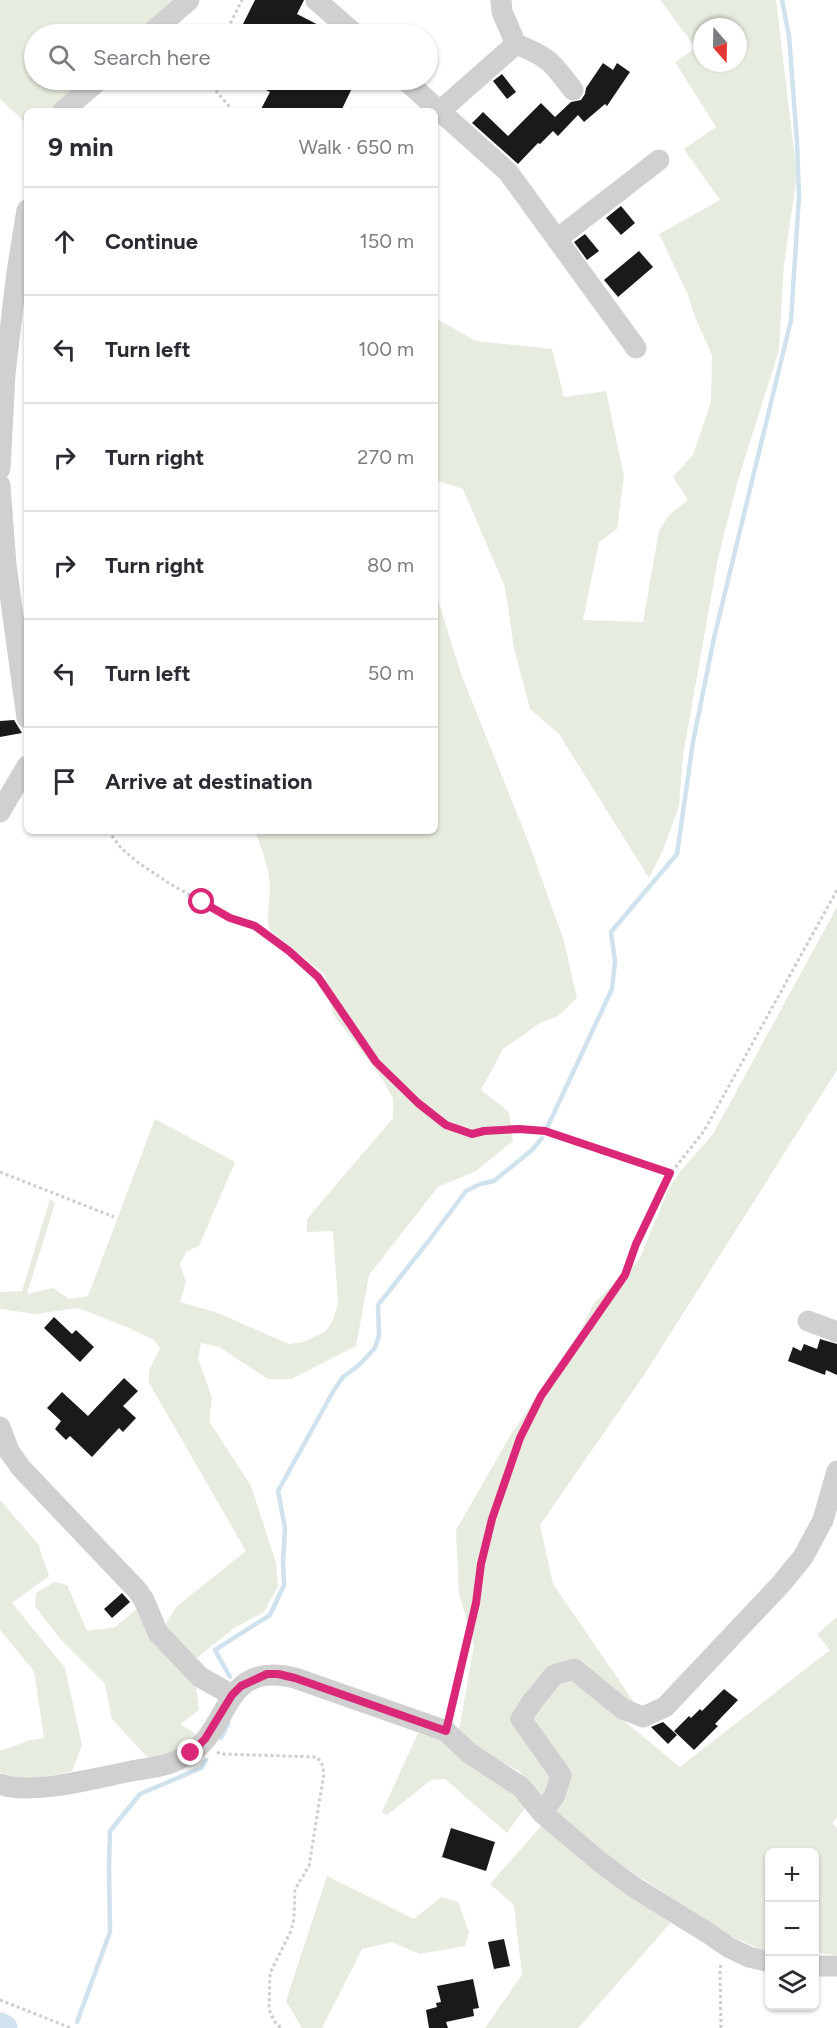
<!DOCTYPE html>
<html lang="en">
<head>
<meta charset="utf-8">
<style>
  :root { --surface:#fff; --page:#f7f7f7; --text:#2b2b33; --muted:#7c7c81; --line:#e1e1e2 }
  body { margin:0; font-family:Figtree,sans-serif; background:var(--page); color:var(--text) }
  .controls { position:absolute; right:18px; bottom:18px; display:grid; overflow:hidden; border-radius:9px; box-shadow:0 2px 4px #0004 }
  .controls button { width:54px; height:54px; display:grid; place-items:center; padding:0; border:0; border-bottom:2px solid var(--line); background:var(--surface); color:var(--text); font:30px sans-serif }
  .compass { position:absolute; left:693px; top:18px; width:54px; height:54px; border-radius:50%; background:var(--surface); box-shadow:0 2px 4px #0004; rotate:160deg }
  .stop { position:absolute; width:18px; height:18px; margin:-14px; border:4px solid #db2777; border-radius:50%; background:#fff }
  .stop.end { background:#db2777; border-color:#fff; box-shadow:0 2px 6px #0008 }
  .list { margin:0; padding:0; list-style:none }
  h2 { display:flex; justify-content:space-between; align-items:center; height:78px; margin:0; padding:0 24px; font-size:26px }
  h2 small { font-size:20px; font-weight:400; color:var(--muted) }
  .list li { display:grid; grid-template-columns:39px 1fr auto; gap:18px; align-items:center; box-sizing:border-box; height:108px; padding:0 24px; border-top:2px solid var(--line) }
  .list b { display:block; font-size:22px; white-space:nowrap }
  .list em { font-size:20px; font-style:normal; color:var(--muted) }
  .icon { flex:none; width:33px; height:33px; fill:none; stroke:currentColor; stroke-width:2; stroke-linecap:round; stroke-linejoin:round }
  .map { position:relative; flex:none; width:837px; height:2028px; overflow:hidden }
  .search { position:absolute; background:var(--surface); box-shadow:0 2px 4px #0004; left:24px; top:24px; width:414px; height:66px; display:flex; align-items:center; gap:15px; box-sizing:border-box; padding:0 21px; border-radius:33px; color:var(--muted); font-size:22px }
  .panel { position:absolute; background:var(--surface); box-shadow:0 2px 4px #0004; left:24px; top:108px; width:414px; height:726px; border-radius:9px }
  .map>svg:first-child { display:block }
</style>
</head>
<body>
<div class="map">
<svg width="837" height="2028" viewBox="0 0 837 2028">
  <rect width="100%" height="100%" fill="#fff"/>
  <g fill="#e6ecdf" fill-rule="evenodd">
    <path d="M0 0H180L140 34H34V80H88L51 111H27V124L0 99Z"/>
    <path d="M660 0H776L797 175 784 264 779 350 738 480 718 558 683 755 679 806 663 850 649 878 559 734 530 709 514 648 505 587 463 489 435 480V318L476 341 552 349 564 397 606 391 624 476 617 529 599 542 583 620 643 622 659 531 668 516 688 500 673 477 693 455 711 402 712 355 695 317 688 295 659 234 720 200 684 149 716 127 675 62 696 48ZM702 27H738V63H702Z"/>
    <path d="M435 590 461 674 528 841 564 941 577 998 558 1016 540 1023 503 1049 481 1090 509 1112 513 1141 476 1171 438 1187 369 1275 356 1346 291 1379H268L219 1347 201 1343 198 1358 212 1398 209 1421 251 1486 276 1563 278 1586 264 1612 234 1628 192 1662 164 1627 176 1607 246 1551 149 1383V1371L160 1348 154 1340 122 1325 78 1308 35 1314 0 1309V1292L22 1291 50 1199 55 1203 27 1294 53 1288 69 1299 88 1296 155 1119 235 1162 199 1246 187 1251 180 1264 186 1282 180 1302 215 1312 289 1344 304 1342 326 1331 333 1320 338 1304 333 1231 307 1232V1219L393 1118V1098L381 1077 333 1014 325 975 270 930C265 915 270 903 270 887 269 867 262 850 255 831H435Z"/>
    <path d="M837 907V1070L646 1372 540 1525 553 1584 638 1708 624 1721 680 1767 830 1650 817 1634 837 1617V1817L832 1824 837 1828V1955L815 1953 814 1852H770L769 1950 761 1949 728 1935 605 1854 557 1815 519 1771 474 1747 459 1730 474 1645 459 1594 456 1530 510 1436 581 1330 594 1303 639 1260 669 1188 679 1173 713 1134Z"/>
    <path d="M0 1500 38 1544 49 1576 12 1603 65 1668 82 1745 72 1771 39 1778 14 1779 0 1772V1751L30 1740 44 1738 34 1671 0 1630Z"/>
    <path d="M54 1582 67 1585 87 1631 115 1627 139 1607 156 1640 196 1687 199 1710 180 1724 197 1735 170 1756 148 1758 112 1719 105 1684 61 1640 35 1606 36 1593Z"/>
    <path d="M418 1733 440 1739 513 1790 527 1805 507 1833 445 1779 431 1780 387 1815 382 1812Z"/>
    <path d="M543 1824 673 1920 578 2028H485L522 1975 514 1905 490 1884Z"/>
    <path d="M327 1876 414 1919 441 1897 458 1902 469 1932 465 1946 420 1954 392 1942 362 1949 322 2028H302L286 2001Z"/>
  </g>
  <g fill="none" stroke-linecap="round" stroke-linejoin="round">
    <g stroke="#cfe2ee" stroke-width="4.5">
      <path d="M547 1128 612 989 615 961 611 932 677 854 693 742 714 638 791 320 799 197 797 142 789 36 782 0"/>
      <path d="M230 1677 215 1650 270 1615 284 1585 283 1561 285 1528 278 1491 334 1390 343 1377 359 1365 375 1348 379 1335 378 1305 427 1243 466 1191 480 1184 494 1181 532 1150 542 1138"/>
      <path d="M221 1738 228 1724"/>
      <path d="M77 2022 110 1932 109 1866 110 1831 140 1794 201 1768 206 1760"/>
    </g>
    <path stroke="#cfe2ee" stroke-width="27" d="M0 2026 4 2028"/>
  </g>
  <g fill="#1a1a1a">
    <path d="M255 0H304L297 14 336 34H238Z"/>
    <path d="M603 63 613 70 617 63 630 72 607 106 605 104 584 122 578 115 558 136 553 131 540 144 538 143 518 164 472 123 483 112 508 136 541 103 555 117 571 102 581 100 585 94 586 88Z"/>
    <path d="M502 74 516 92 507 99 493 81Z"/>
    <path d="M245 80H356L341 111H260L270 92Z"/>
    <path d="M621 206 635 223 621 235 606 218Z"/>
    <path d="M585 234 599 251 587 260 574 242Z"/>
    <path d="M639 251 653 267 618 297 604 280Z"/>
    <path d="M14 720 22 733 0 737V721Z"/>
    <path d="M54 1317 72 1334 76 1330 94 1347 80 1362 44 1328Z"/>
    <path d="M820 1339 837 1344V1375L826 1370 825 1375 788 1361 793 1347 801 1351 804 1344 817 1349Z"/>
    <path d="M124 1378 138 1391 123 1406 136 1418 123 1432 119 1428 92 1457 70 1436 66 1440 55 1429 61 1421 47 1408 62 1392 88 1416Z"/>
    <path d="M122 1593 130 1602 112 1618 104 1609Z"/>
    <path d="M724 1689 738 1700 715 1724 718 1726 694 1750 674 1731 689 1716 691 1718 700 1709 702 1711Z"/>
    <path d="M663 1722 677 1735 668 1744 651 1727Z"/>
    <path d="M451 1828 495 1842 486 1871 442 1857Z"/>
    <path d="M504 1939 510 1966 494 1969 488 1942Z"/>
    <path d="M473 1979 479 2008 473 2009 474 2016 446 2022 448 2028H429L426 2010 437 2007 436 2003 441 2002 437 1986Z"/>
  </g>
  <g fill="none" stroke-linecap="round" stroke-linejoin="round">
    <g stroke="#cdcdcd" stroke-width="3" stroke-dasharray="3 3" stroke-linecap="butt">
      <path d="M225 34 242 0"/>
      <path d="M211 80 212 86 233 111"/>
      <path d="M108 831 122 849 140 864 172 885 230 918 255 926 289 951 318 977 376 1062 418 1103 445 1125 472 1134 484 1131 519 1129 545 1131 671 1173"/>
      <path d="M0 1172 114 1217"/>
      <path d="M450 1715 476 1603 481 1564 492 1519 520 1438 541 1396 625 1275 636 1244 671 1173 704 1131 837 890"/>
      <path d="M217 1752 221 1754 317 1757 322 1764 324 1773 309 1866 295 1889 294 1919 291 1931 270 1973 269 2009 274 2021 281 2028"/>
      <path d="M0 2000 71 2028"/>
      <path d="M721 2028 720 1971 721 1963"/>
    </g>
    <g stroke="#d0d0d0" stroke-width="21">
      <path d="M316 0 355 34"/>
      <path d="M501 0 502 12 516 44"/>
      <path d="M150 34 189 0"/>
      <path d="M405 80 508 172 636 348"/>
      <path d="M63 111 99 80"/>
      <path d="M440 111 516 44C549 57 552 62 573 90"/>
      <path d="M557 239 659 160"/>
      <path d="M0 469 5 374 17 272 27 210"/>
      <path d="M0 485 6 565 27 718"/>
      <path d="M0 812 27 766"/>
      <path d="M808 1321 837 1332"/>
      <path d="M0 1427 9 1451 21 1468 137 1590 144 1600 158 1633 200 1677 232 1695"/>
      <path d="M0 1784C28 1796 96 1778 127 1772 141 1769 155 1768 168 1764 175 1762 183 1757 189 1754 233 1727 221 1660 295 1678L446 1731 469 1753 521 1787 542 1813 600 1862 634 1887 711 1935 728 1947 749 1957 770 1962"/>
      <path d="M542 1813 555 1795 561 1775 521 1719 532 1702 554 1675 574 1669 623 1709 643 1717 665 1707 781 1584 803 1557 823 1520 837 1471"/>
      <path d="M814 1966H837"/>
    </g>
  </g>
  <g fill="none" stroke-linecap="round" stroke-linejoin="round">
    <path stroke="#db2777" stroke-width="8" d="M191 1753 205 1739 232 1695 241 1686 267 1674H278L295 1678 446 1731 476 1603 481 1564 492 1519 520 1438 541 1396 625 1275 636 1244 670 1173 545 1131 519 1129 484 1131 472 1134 446 1125 418 1103 376 1062 318 977 289 951 255 926 230 918 202 902"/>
  </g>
</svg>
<div class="controls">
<button>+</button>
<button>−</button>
<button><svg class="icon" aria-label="layers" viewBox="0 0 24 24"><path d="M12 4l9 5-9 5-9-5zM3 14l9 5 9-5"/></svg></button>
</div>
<svg class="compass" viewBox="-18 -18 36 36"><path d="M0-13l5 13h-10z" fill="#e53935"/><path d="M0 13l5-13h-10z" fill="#7c7c81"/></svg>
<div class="stop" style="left:202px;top:902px"></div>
<div class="stop end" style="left:191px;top:1753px"></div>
<div class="search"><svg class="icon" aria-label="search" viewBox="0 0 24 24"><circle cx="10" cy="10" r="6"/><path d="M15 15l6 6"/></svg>Search here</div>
<section class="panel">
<h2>9 min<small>Walk · 650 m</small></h2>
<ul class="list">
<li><svg class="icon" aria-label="ahead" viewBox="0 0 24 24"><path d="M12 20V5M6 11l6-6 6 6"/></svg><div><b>Continue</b></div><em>150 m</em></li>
<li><svg class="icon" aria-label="left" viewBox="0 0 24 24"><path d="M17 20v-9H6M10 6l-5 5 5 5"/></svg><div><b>Turn left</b></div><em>100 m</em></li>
<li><svg class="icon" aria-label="right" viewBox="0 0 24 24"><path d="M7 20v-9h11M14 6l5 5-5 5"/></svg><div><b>Turn right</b></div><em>270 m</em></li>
<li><svg class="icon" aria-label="right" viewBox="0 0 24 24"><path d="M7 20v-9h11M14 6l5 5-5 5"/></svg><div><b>Turn right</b></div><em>80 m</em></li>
<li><svg class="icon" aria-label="left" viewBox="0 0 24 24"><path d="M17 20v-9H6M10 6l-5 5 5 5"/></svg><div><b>Turn left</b></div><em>50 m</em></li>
<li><svg class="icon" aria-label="arrive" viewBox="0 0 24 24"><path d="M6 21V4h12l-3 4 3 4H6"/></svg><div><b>Arrive at destination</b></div></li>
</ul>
</section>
</div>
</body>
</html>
